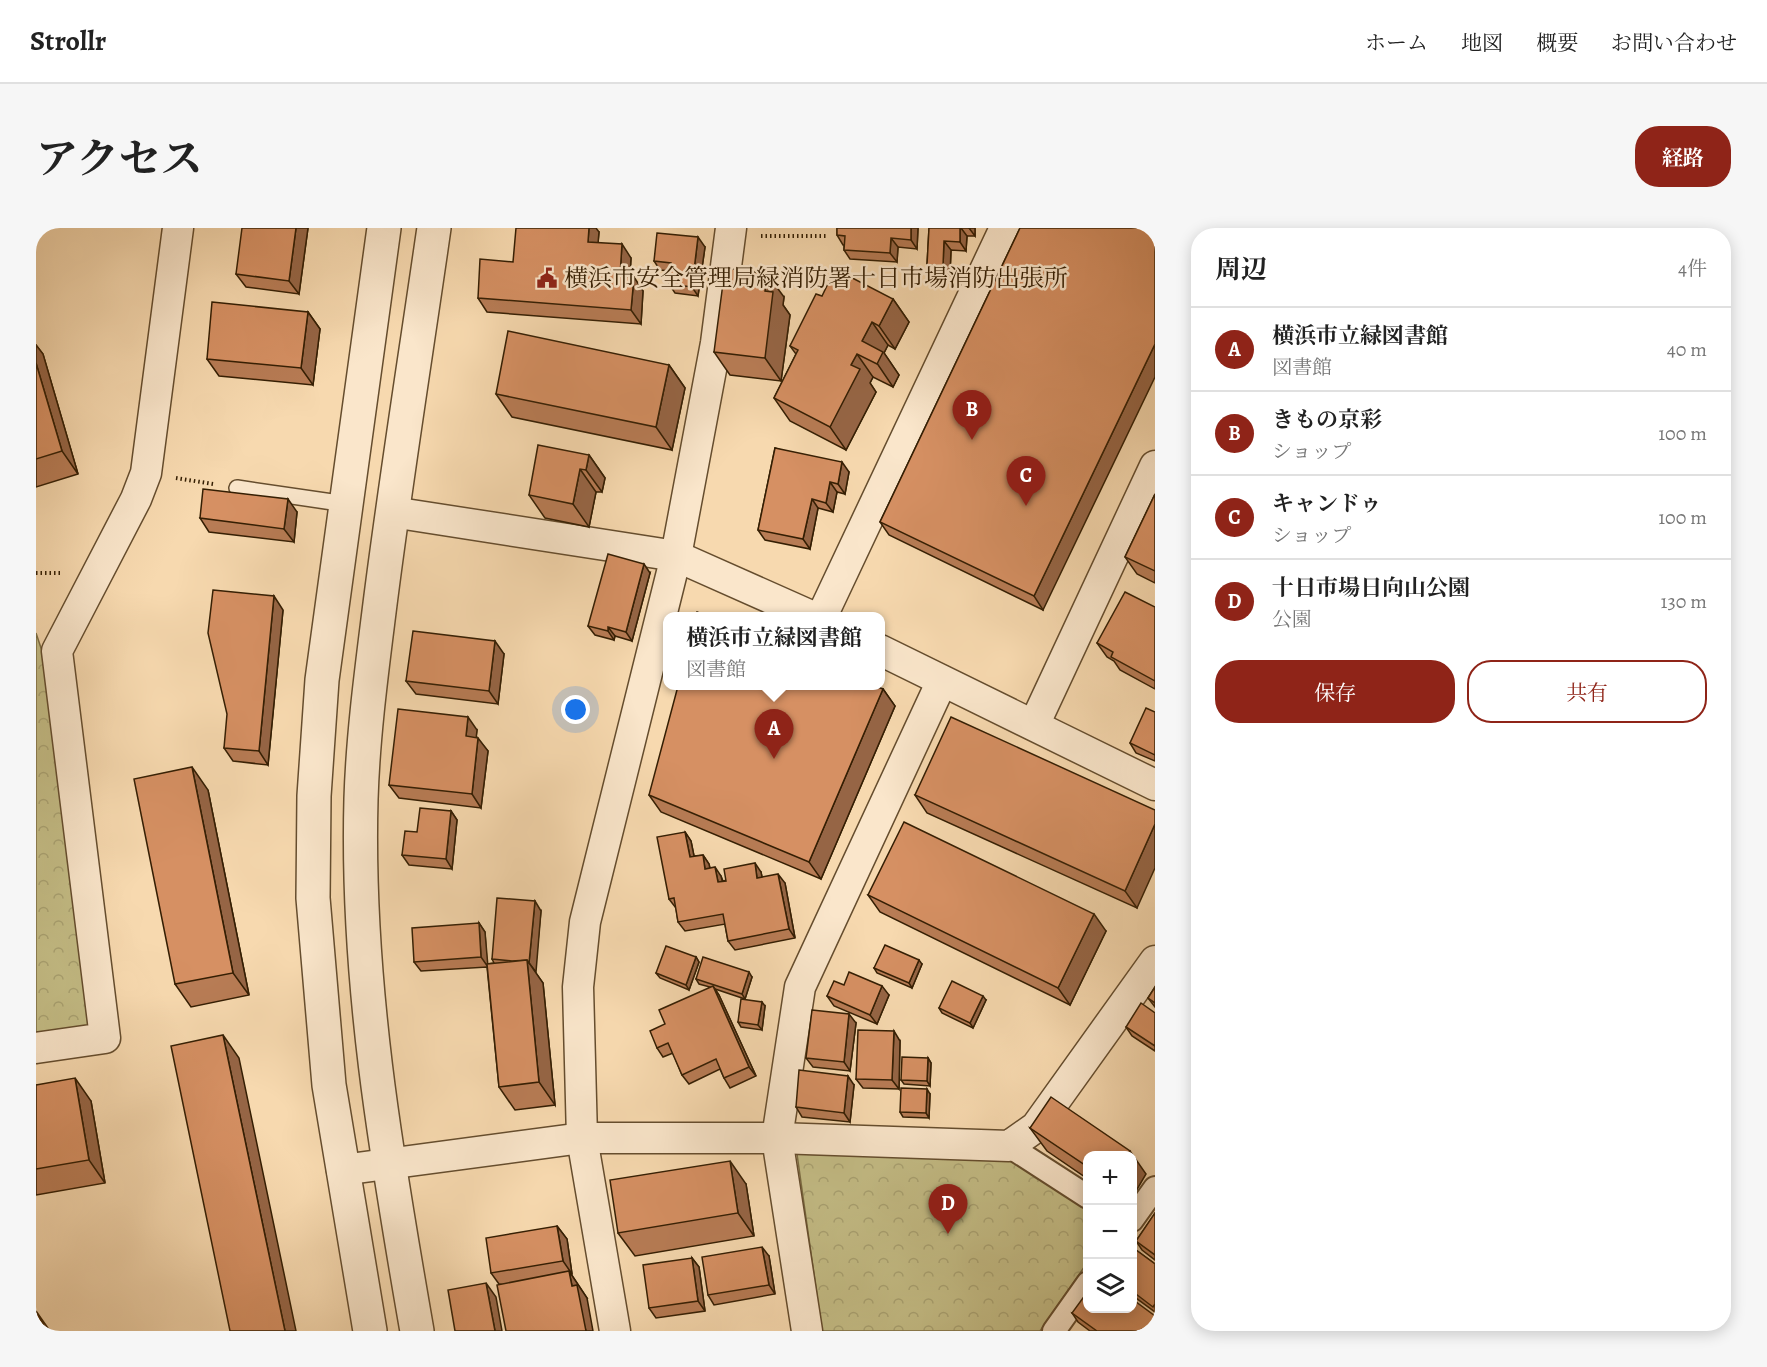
<!DOCTYPE html>
<html lang="ja">
<head>
<meta charset="utf-8">
<style>
  :root { --surface:#fff; --page:#f6f6f6; --text:#222; --muted:#767676; --line:#e0e0e0; --accent:#8f2418 }
  body { margin:0; font-family:Alegreya,"Noto Serif JP",serif; background:var(--page); color:var(--text) }
  .controls { position:absolute; right:18px; bottom:18px; display:grid; overflow:hidden; border-radius:12px; box-shadow:0 3px 15px #0003 }
  .controls button { width:54px; height:54px; display:grid; place-items:center; padding:0; border:0; border-bottom:2px solid var(--line); background:var(--surface); color:var(--text); font:30px sans-serif }
  .you { position:absolute; left:540px; top:482px; width:21px; height:21px; margin:-15px; border:4px solid #fff; border-radius:50%; background:#1a73e8; box-shadow:0 0 0 9px #1a73e833 }
  .badge { display:grid; place-items:center; width:39px; height:39px; border-radius:50%; background:var(--accent); color:#fff; font-size:20px; font-weight:700 }
  .pin { position:absolute; translate:-50% -50px; filter:drop-shadow(0 2px 3px #0008) }
  .pin::after { content:''; position:absolute; top:32px; width:21px; height:18px; background:inherit; clip-path:polygon(0 0,100% 0,50% 100%) }
  .popup { position:absolute; left:627px; top:384px; width:222px; height:78px; box-sizing:border-box; display:grid; place-content:center; border-radius:12px; background:var(--surface); filter:drop-shadow(0 2px 4px #0005); font-size:20px; white-space:nowrap; color:var(--muted) }
  .popup b { font-size:22px; color:var(--text) }
  .popup::after { content:''; position:absolute; left:50%; top:100%; margin-left:-12px; border:12px solid transparent; border-top-color:var(--surface) }
  .list { margin:0; padding:0; list-style:none }
  h2 { display:flex; justify-content:space-between; align-items:center; height:78px; margin:0; padding:0 24px; font-size:26px }
  h2 small { font-size:20px; font-weight:400; color:var(--muted) }
  .list li { display:grid; grid-template-columns:39px 1fr auto; gap:18px; align-items:center; box-sizing:border-box; height:84px; padding:0 24px; border-top:2px solid var(--line) }
  .list b { display:block; font-size:22px; white-space:nowrap }
  .list p { margin:0; font-size:20px; white-space:nowrap; color:var(--muted) }
  .list em { font-size:20px; font-style:normal; color:var(--muted) }
  .actions { display:flex; gap:12px; padding:18px 24px }
  .actions a { flex:1; padding:14px 0; border:2px solid var(--accent); border-radius:24px; text-align:center; font-size:21px; color:var(--accent) }
  .actions .main { background:var(--accent); color:#fff }
  .icon { flex:none; width:33px; height:33px; fill:none; stroke:currentColor; stroke-width:2; stroke-linecap:round; stroke-linejoin:round }
  .map { position:relative; flex:none; width:1119px; height:1103px; overflow:hidden; border-radius:24px }
  header { display:flex; align-items:center; gap:36px; box-sizing:border-box; height:84px; padding:0 30px; background:var(--surface); border-bottom:2px solid var(--line) }
  header strong { font-size:28px }
  nav { display:flex; gap:33px; margin-inline-start:auto; font-size:21px }
  .intro { display:flex; align-items:center; justify-content:space-between; box-sizing:border-box; height:144px; padding:0 36px }
  h1 { margin:0; font-size:42px }
  .button { padding:15px 27px; border-radius:24px; background:var(--accent); color:#fff; font-size:21px; font-weight:700 }
  main { display:flex; gap:36px; padding:0 36px }
  aside { flex:1; background:var(--surface); border-radius:24px; box-shadow:0 3px 15px #0003 }
  .map>svg:first-child { display:block }
</style>
</head>
<body>
<header>
<strong>Strollr</strong>
<nav><a>ホーム</a><a>地図</a><a>概要</a><a>お問い合わせ</a></nav>
</header>
<div class="intro"><h1>アクセス</h1><a class="button">経路</a></div>
<main>
<div class="map">
<svg width="1119" height="1103" viewBox="0 0 1119 1103">
  <defs>
    <pattern id="park-crowns" width="20" height="18" patternUnits="userSpaceOnUse" patternTransform="scale(1.5)"><rect width="20" height="18" fill="#c4bd86"/><path d="M2 6a3 3 0 1 1 6 0M12 15a3 3 0 1 1 6 0" fill="none" stroke="#a9a272"/></pattern>
  </defs>
  <rect width="100%" height="100%" fill="#f7d9af"/>
  <filter id="stains"><feTurbulence type="fractalNoise" baseFrequency=".00333" numOctaves="4"/><feColorMatrix values="0 0 0 0 .2 0 0 0 0 .09 0 0 0 0 .02 0 0 0 .5 -.17"/></filter>
  <radialGradient id="worn" r=".72"><stop offset=".6" stop-color="#630" stop-opacity="0"/><stop offset="1" stop-color="#630" stop-opacity=".3"/></radialGradient>
  <g fill="url(#park-crowns)" stroke="#7c6e44" stroke-width="1.5">
    <path d="M0 405 7 426 55 798 0 806Z"/>
    <path d="M761 926 981 932 1051 977V1035L1004 1103H786Z"/>
  </g>
  <g fill="none" stroke-linecap="round" stroke-linejoin="round">
    <g stroke="#654d2e" stroke-width="18">
      <path id="service" d="M201 260 310 276"/>
    </g>
    <g stroke="#654d2e" stroke-width="26">
      <g id="pedestrian">
        <path d="M973 918 1052 969"/>
        <path d="M1096 992 1119 960"/>
        <path d="M1018 1103 1052 1055"/>
      </g>
    </g>
    <g stroke="#654d2e" stroke-width="33">
      <g id="minor">
        <path d="M356 284 640 328 775 388"/>
        <path d="M786 388 969 0"/>
        <path d="M844 422 1119 557"/>
        <path d="M998 497 1119 238"/>
        <path d="M0 820 69 810 21 423 100 271 110 245 142 0"/>
        <path d="M306 942 546 910H741L973 918 1000 899 1119 733"/>
        <path d="M579 1103 546 910 542 759 549 694 640 328 680 115 695 0"/>
        <path d="M771 1103 741 910 764 759 906 453"/>
      </g>
    </g>
    <g stroke="#654d2e" stroke-width="36">
      <g id="tertiary">
        <path d="M334 1103 293 857 277 670 278 568 286 452 348 0"/>
        <path d="M381 1103C350 926 320 751 325 571 327 506 336 440 344 376 360 250 380 125 398 0"/>
      </g>
    </g>
    <g stroke="#341e03" stroke-width="4" stroke-dasharray="1.5 3" stroke-linecap="butt">
      <path d="M725 8H791"/>
      <path d="M140 250 177 256"/>
      <path d="M0 345H26"/>
    </g>
    <use href="#service" stroke="#fae6cb" stroke-width="15"/>
    <use href="#pedestrian" stroke="#fae6cb" stroke-width="22"/>
    <use href="#minor" stroke="#fae6cb" stroke-width="30"/>
    <use href="#tertiary" stroke="#fae6cb" stroke-width="33"/>
  </g>
  <g fill="#b87c55" stroke="#341e03" stroke-width="1.5">
    <path d="M272 0 263 66 210 59 200 46Z"/>
    <path d="M801 0H882L881 21 862 19 861 34 814 31 808 22V17H807L801 7Z"/>
    <path d="M893 0H939V8H931L930 23 915 22 914 47 898 46 891 37Z"/>
    <path d="M984 0 1007 382 853 307 844 294Z"/>
    <path d="M563 4 562 15 595 30 594 49 607 63 605 96 451 84 442 70 477 34Z"/>
    <path d="M669 19 662 68 639 65 633 56 634 43 624 42 618 33Z"/>
    <path d="M786 68 857 71 873 94 859 121 852 117 848 125 863 147 857 159 837 149 834 155 840 164 810 222 754 193 738 170 760 126 754 118Z"/>
    <path d="M748 69 747 77 754 87 745 153 694 147 678 124Z"/>
    <path d="M272 84 284 101 277 157 183 148 171 131Z"/>
    <path d="M0 117 7 126 42 246 0 259Z"/>
    <path d="M633 137 649 160 636 222 476 189 460 166Z"/>
    <path d="M739 220 813 244 809 266 801 264 797 284 782 280 774 321 729 312 722 302Z"/>
    <path d="M553 227 569 250 566 264H560L553 299 509 290 493 267Z"/>
    <path d="M1119 266V355L1101 346 1089 329Z"/>
    <path d="M261 284 258 314 173 304 164 290Z"/>
    <path d="M614 345 596 413 579 408 578 412 559 407 552 398Z"/>
    <path d="M1119 379V461L1084 442 1078 433 1071 429 1061 415Z"/>
    <path d="M247 382 232 537 197 533 188 520Z"/>
    <path d="M468 426 462 476 380 466 370 453Z"/>
    <path d="M847 461 859 478 785 651 625 584 613 567Z"/>
    <path d="M1119 484V533L1100 525 1094 515Z"/>
    <path d="M441 502 440 509 452 523 445 580 363 570 353 557Z"/>
    <path d="M172 562 213 767 155 779 139 756Z"/>
    <path d="M879 567 1119 582 1101 680 891 585Z"/>
    <path d="M415 583 421 592 416 641 373 637 366 627 381 604Z"/>
    <path d="M649 604 655 613 658 628 667 627 673 636 674 640 685 648 687 653 725 644 726 649 749 655 759 710 699 722 692 713 689 696 649 703 642 694 640 680 633 671Z"/>
    <path d="M832 667 1070 703 1034 777 844 684Z"/>
    <path d="M505 683 499 744 507 755 519 877 479 882 463 859 451 739 385 743 378 734 443 695 449 704 451 736 458 735 456 731Z"/>
    <path d="M660 729 663 734 653 762 624 750 620 745Z"/>
    <path d="M886 736 876 760 841 745 838 740Z"/>
    <path d="M716 749 709 771 679 761 683 767 720 848 694 860 688 850 684 841 653 856 646 847 637 825 627 829 621 820 629 796 674 759 663 756 660 751Z"/>
    <path d="M808 757 853 767 841 796 798 778 791 768Z"/>
    <path d="M1119 759V779L1112 770Z"/>
    <path d="M950 772 937 800 906 785 903 780Z"/>
    <path d="M729 778 726 802 705 799 702 794Z"/>
    <path d="M1119 785V823L1096 808 1090 799Z"/>
    <path d="M820 795 814 843 777 839 770 830Z"/>
    <path d="M864 813 863 861 827 860 820 851Z"/>
    <path d="M892 830 895 835 894 858 868 856 865 852Z"/>
    <path d="M0 857 55 873 69 955 0 967Z"/>
    <path d="M818 857 814 894 766 889 760 879Z"/>
    <path d="M894 866 893 890 867 889 864 884Z"/>
    <path d="M994 900 1110 946 1052 927V951L1011 923Z"/>
    <path d="M710 956 718 1008 599 1028 582 1005Z"/>
    <path d="M1119 985V1032L1106 1022 1100 1013Z"/>
    <path d="M521 998 531 1011 536 1046H535L551 1070 463 1056 455 1045Z"/>
    <path d="M1096 1019 1119 1036V1084L1096 1067Z"/>
    <path d="M733 1028 739 1066 678 1077 672 1067Z"/>
    <path d="M656 1030 663 1039 669 1083 620 1090 613 1080Z"/>
    <path d="M1036 1085 1119 1103H1054L1042 1094Z"/>
  </g>
  <g fill="#966545" stroke="#341e03" stroke-width="1.5">
    <path d="M260 0H272L263 66 253 53Z"/>
    <path d="M553 0H560L563 4 561 27 552 14Z"/>
    <path d="M875 0H882L881 21 875 12Z"/>
    <path d="M924 0H925L931 8 930 23 924 14Z"/>
    <path d="M933 0H939V8Z"/>
    <path d="M662 9 669 19 662 68 656 59Z"/>
    <path d="M855 10 862 19 861 34 854 25Z"/>
    <path d="M908 13 915 22 914 47 907 38Z"/>
    <path d="M586 16 595 30 593 62 584 48Z"/>
    <path d="M731 46 748 69 747 77 754 87 745 153 729 130V63Z"/>
    <path d="M598 49 607 63 605 96 595 82Z"/>
    <path d="M857 71 873 94 859 121 843 98Z"/>
    <path d="M272 84 284 101 277 157 265 140Z"/>
    <path d="M836 94 852 117 848 125 863 147 857 159 826 113Z"/>
    <path d="M1119 116V149L1007 382 998 368Z"/>
    <path d="M0 117 7 126 42 246 26 223 0 135Z"/>
    <path d="M821 126 837 149 834 155 840 164 810 222 794 199 815 137Z"/>
    <path d="M633 137 649 160 636 222 620 199Z"/>
    <path d="M553 227 569 250 566 264 550 242Z"/>
    <path d="M806 234 813 244 809 266 802 256Z"/>
    <path d="M544 241 560 264 553 299 537 276Z"/>
    <path d="M794 254 801 264 797 284 790 275Z"/>
    <path d="M252 271 261 284 258 314 248 301Z"/>
    <path d="M776 271 782 280 774 321 767 311Z"/>
    <path d="M608 336 614 345 596 413 590 404Z"/>
    <path d="M238 368 247 382 232 537 223 523Z"/>
    <path d="M572 399 579 408 578 412 572 403Z"/>
    <path d="M459 413 468 426 462 476 453 463Z"/>
    <path d="M847 461 859 478 785 651 773 634Z"/>
    <path d="M432 489 441 502 439 521 430 508Z"/>
    <path d="M442 510 452 523 445 580 436 566Z"/>
    <path d="M156 539 172 562 213 767 197 745Z"/>
    <path d="M415 583 421 592 416 641 410 631Z"/>
    <path d="M1119 596V640L1101 680 1089 663Z"/>
    <path d="M649 604 655 613 660 638 654 629Z"/>
    <path d="M667 627 673 636 676 650 669 641Z"/>
    <path d="M719 635 725 644 728 659 721 650Z"/>
    <path d="M679 639 685 648 689 664 682 654Z"/>
    <path d="M742 646 749 655 759 710 753 701Z"/>
    <path d="M499 673 505 683 500 744 493 735Z"/>
    <path d="M1058 686 1070 703 1034 777 1022 760Z"/>
    <path d="M443 695 449 704 452 739 445 729Z"/>
    <path d="M660 729 663 734 653 762 650 757Z"/>
    <path d="M491 732 507 755 519 877 503 854Z"/>
    <path d="M883 732 886 736 876 760 873 755Z"/>
    <path d="M713 744 716 749 709 771 706 766Z"/>
    <path d="M677 758 683 767 720 848 713 839Z"/>
    <path d="M846 758 853 767 841 796 834 787Z"/>
    <path d="M947 768 950 772 937 800 934 795Z"/>
    <path d="M726 774 729 778 726 802 722 797Z"/>
    <path d="M813 786 820 795 814 843 808 834Z"/>
    <path d="M858 803 864 813 863 861 856 852Z"/>
    <path d="M187 807 203 830 260 1103H249Z"/>
    <path d="M892 830 895 835 894 858 891 853Z"/>
    <path d="M812 848 818 857 814 894 808 885Z"/>
    <path d="M39 850 55 873 69 955 53 932Z"/>
    <path d="M891 861 894 866 893 890 890 885Z"/>
    <path d="M1094 923 1110 946 1096 970V927H1091Z"/>
    <path d="M694 933 710 956 718 1008 702 985Z"/>
    <path d="M521 998 531 1011 536 1046 527 1033Z"/>
    <path d="M726 1019 733 1028 739 1066 733 1057Z"/>
    <path d="M656 1030 663 1039 669 1083 662 1073Z"/>
    <path d="M533 1043 551 1070 557 1103H550L536 1058Z"/>
    <path d="M450 1055 460 1069 466 1103H459Z"/>
    <path d="M0 1083 14 1103H11Z"/>
  </g>
  <g fill="#d69063" stroke="#341e03" stroke-width="1.5">
    <path d="M206 0H260L253 53 200 46Z"/>
    <path d="M480 0H553L552 14 586 16 584 48 598 49 595 82 442 70 444 31 477 34Z"/>
    <path d="M801 0H875V12L855 10 854 25 808 22 809 8 801 7Z"/>
    <path d="M893 0H924V14L908 13 907 38 891 37Z"/>
    <path d="M984 0H1119V116L998 368 844 294Z"/>
    <path d="M621 5 662 9 656 59 633 56 635 35 618 33Z"/>
    <path d="M689 40 731 46 729 63 737 64 729 130 678 124Z"/>
    <path d="M799 41 857 71 843 98 836 94 826 113 847 124 841 136 821 126 815 137 824 141 794 199 738 170 762 122 754 118 780 66 786 68Z"/>
    <path d="M176 74 272 84 265 140 171 131Z"/>
    <path d="M472 103 633 137 620 199 460 166Z"/>
    <path d="M0 135 26 223 0 231Z"/>
    <path d="M502 217 553 227 550 242 544 241 537 276 493 267Z"/>
    <path d="M739 220 806 234 802 256 794 254 790 275 776 271 767 311 722 302Z"/>
    <path d="M167 261 252 271 248 301 164 290Z"/>
    <path d="M1119 266V343L1089 329Z"/>
    <path d="M572 326 608 336 590 404 572 399V403L552 398Z"/>
    <path d="M177 362 238 368 223 523 188 520 191 486 172 405Z"/>
    <path d="M1089 364 1119 379V453L1075 429 1077 424 1061 415Z"/>
    <path d="M661 384 671 388H660Z"/>
    <path d="M377 403 459 413 453 463 370 453Z"/>
    <path d="M642 458H839L847 461 773 634 613 567Z"/>
    <path d="M1110 480 1119 484V527L1094 515Z"/>
    <path d="M362 481 432 489 430 508 442 510 436 566 353 557Z"/>
    <path d="M915 489 1119 582V596L1089 663 879 567Z"/>
    <path d="M156 539 197 745 139 756 98 551Z"/>
    <path d="M384 580 415 583 410 631 366 627 369 603 381 604Z"/>
    <path d="M868 594 1058 686 1022 760 832 667Z"/>
    <path d="M649 604 654 629 667 627 669 641 679 639 682 654 690 653 688 641 719 635 721 650 742 646 753 701 692 713 687 686 642 694 638 670 633 671 621 609Z"/>
    <path d="M461 670 499 673 493 735 491 732 476 733 456 731Z"/>
    <path d="M443 695 445 729 378 734 376 700Z"/>
    <path d="M849 717 883 732 873 755 838 740Z"/>
    <path d="M630 718 660 729 650 757 620 745Z"/>
    <path d="M667 729 713 744 706 766 660 751Z"/>
    <path d="M491 732 503 854 463 859 451 736Z"/>
    <path d="M813 744 846 758 834 787 791 768 798 753 808 757Z"/>
    <path d="M916 753 947 768 934 795 903 780Z"/>
    <path d="M677 758 713 839 688 850 680 831 646 847 632 815 621 820 614 803 629 796 623 782Z"/>
    <path d="M1119 759V775L1112 770Z"/>
    <path d="M705 771 726 774 722 797 702 794Z"/>
    <path d="M1105 775 1119 785V818L1090 799Z"/>
    <path d="M776 782 813 786 808 834 770 830Z"/>
    <path d="M822 802 858 803 856 852 820 851Z"/>
    <path d="M187 807 249 1103H194L135 818Z"/>
    <path d="M866 829 892 830 891 853 865 852Z"/>
    <path d="M763 842 812 848 808 885 760 879Z"/>
    <path d="M39 850 53 932 0 941V857Z"/>
    <path d="M865 860 891 861 890 885 864 884Z"/>
    <path d="M1015 869 1094 923 1091 927H1052V939L994 900Z"/>
    <path d="M694 933 702 985 582 1005 574 952Z"/>
    <path d="M1119 985V1027L1100 1013Z"/>
    <path d="M521 998 527 1033 455 1045 450 1010Z"/>
    <path d="M726 1019 733 1057 672 1067 666 1029Z"/>
    <path d="M1096 1019 1119 1036V1076L1117 1079 1096 1063Z"/>
    <path d="M656 1030 662 1073 613 1080 607 1037Z"/>
    <path d="M533 1043 536 1058 541 1057 550 1103H470L461 1057Z"/>
    <path d="M450 1055 459 1103H419L412 1062Z"/>
    <path d="M1052 1063V1080H1096V1071L1119 1088V1103H1061L1036 1085Z"/>
    <path d="M0 1084 11 1103H0Z"/>
  </g>
  <defs>
    <g id="civic-bare" transform="scale(1.62)"><path d="M-.6-6.5H3V-4.5H.6V-3L4-1V1h2V6H-6V1h2V-1L-.6-3ZM-1.2 2.5V6h2.4V2.5Z" fill="#8f2418" stroke="#fae6cb" stroke-width="2.5" paint-order="stroke"/></g>
  </defs>
  <g fill-rule="evenodd">
    <use href="#civic-bare" x="511" y="50"/>
  </g>
  <g text-anchor="middle" dominant-baseline="central" stroke-width="5" stroke-linejoin="round" paint-order="stroke">
    <g font-size="24" fill="#341e03" stroke="#fae6cb" text-anchor="start">
      <text x="528" y="50">横浜市安全管理局緑消防署十日市場消防出張所</text>
    </g>
  </g>
  <rect width="100%" height="100%" filter="url(#stains)"/>
  <rect width="100%" height="100%" fill="url(#worn)"/>
</svg>
<div class="controls">
<button>+</button>
<button>−</button>
<button><svg class="icon" aria-label="layers" viewBox="0 0 24 24"><path d="M12 4l9 5-9 5-9-5zM3 14l9 5 9-5"/></svg></button>
</div>
<div class="you"></div>
<div class="pin badge" style="left:738px;top:531px">A</div>
<div class="popup"><b>横浜市立緑図書館</b>図書館</div>
<div class="pin badge" style="left:936px;top:212px">B</div>
<div class="pin badge" style="left:990px;top:278px">C</div>
<div class="pin badge" style="left:912px;top:1006px">D</div>
</div>
<aside>
<h2>周辺<small>4件</small></h2>
<ul class="list">
<li><span class="badge">A</span><div><b>横浜市立緑図書館</b><p>図書館</p></div><em>40 m</em></li>
<li><span class="badge">B</span><div><b>きもの京彩</b><p>ショップ</p></div><em>100 m</em></li>
<li><span class="badge">C</span><div><b>キャンドゥ</b><p>ショップ</p></div><em>100 m</em></li>
<li><span class="badge">D</span><div><b>十日市場日向山公園</b><p>公園</p></div><em>130 m</em></li>
</ul>
<div class="actions"><a class="main">保存</a><a>共有</a></div>
</aside>
</main>
</body>
</html>
